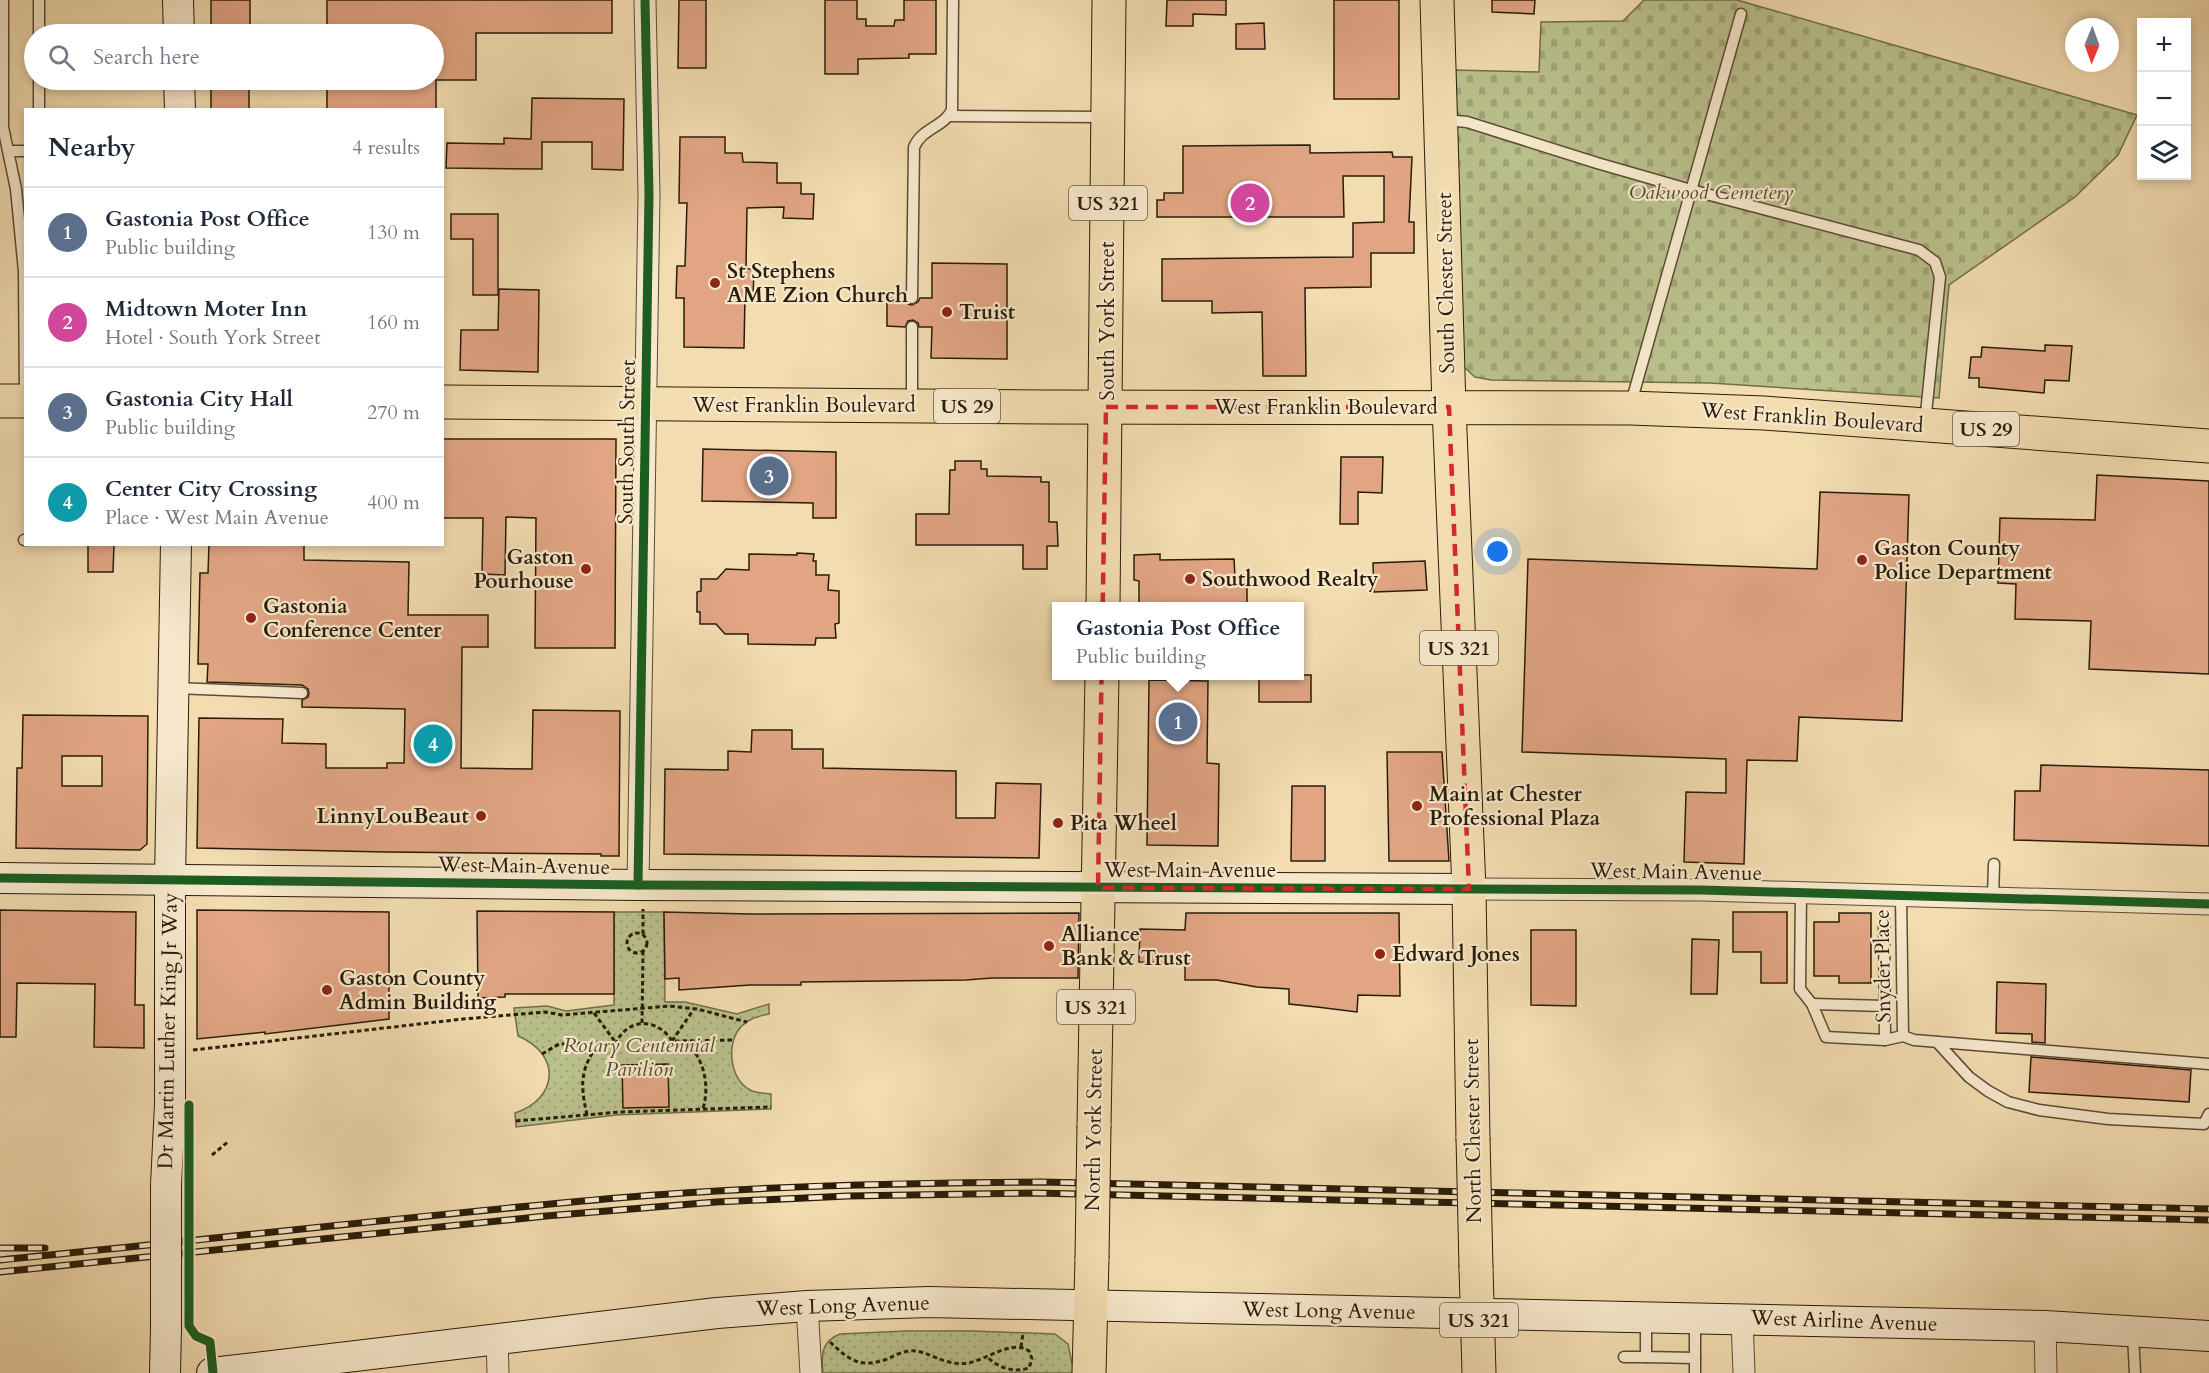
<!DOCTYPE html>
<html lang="en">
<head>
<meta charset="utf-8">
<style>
  :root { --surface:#fff; --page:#f2f2f3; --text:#1f2937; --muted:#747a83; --line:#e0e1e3; --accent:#8f2418 }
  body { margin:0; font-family:Cardo,serif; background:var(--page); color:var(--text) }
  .controls { position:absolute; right:18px; top:18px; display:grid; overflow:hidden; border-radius:0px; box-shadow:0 3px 9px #0003 }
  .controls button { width:54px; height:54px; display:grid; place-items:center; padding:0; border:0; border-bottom:2px solid var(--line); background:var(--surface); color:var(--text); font:30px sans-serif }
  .compass { position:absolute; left:2065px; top:18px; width:54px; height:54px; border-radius:50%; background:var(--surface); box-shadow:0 3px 9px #0003; rotate:181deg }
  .you { position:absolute; left:1498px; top:552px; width:21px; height:21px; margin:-15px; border:4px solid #fff; border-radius:50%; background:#1a73e8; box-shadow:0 0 0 9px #1a73e833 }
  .badge { display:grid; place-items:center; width:39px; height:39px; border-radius:50%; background:var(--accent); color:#fff; font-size:20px; font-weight:700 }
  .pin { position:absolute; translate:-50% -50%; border:3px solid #fff; box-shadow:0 2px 6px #0006 }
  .popup { position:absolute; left:1052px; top:602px; width:252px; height:78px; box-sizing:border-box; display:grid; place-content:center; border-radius:0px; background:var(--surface); filter:drop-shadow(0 2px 4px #0005); font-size:20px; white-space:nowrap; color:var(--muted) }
  .popup b { font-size:22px; color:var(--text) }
  .popup::after { content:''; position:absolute; left:50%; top:100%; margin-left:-12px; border:12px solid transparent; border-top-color:var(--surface) }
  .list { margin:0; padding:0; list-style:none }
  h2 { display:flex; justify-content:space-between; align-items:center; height:78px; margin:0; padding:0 24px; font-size:26px }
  h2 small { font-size:20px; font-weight:400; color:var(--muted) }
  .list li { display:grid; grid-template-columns:39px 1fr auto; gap:18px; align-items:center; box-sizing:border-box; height:90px; padding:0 24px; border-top:2px solid var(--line) }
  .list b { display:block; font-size:22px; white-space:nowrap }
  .list p { margin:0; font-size:20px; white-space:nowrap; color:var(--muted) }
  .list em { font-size:20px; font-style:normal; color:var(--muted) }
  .icon { flex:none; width:33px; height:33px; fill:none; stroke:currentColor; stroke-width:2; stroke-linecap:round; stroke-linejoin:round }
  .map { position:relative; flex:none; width:2209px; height:1373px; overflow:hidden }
  .search { position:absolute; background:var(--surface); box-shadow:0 3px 9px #0003; left:24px; top:24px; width:420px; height:66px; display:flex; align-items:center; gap:15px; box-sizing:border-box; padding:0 21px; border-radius:33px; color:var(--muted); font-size:22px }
  .panel { position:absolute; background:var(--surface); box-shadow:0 3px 9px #0003; left:24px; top:108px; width:420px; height:438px; border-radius:0px }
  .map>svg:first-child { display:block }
</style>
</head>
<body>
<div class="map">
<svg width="2209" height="1373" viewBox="0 0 2209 1373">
  <defs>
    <pattern id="green-dots" width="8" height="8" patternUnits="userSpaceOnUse" patternTransform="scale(1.5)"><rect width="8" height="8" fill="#b9c08c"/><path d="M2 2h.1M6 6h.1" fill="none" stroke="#9fa477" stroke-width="1.8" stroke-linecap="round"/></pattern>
    <pattern id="cemetery-stones" width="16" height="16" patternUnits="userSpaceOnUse" patternTransform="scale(1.5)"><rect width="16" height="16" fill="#b9c08c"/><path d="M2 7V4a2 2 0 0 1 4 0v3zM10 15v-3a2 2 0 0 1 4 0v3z" fill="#9fa477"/></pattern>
  </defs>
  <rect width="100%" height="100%" fill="#f2dcb0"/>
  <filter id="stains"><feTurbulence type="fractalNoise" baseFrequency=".00333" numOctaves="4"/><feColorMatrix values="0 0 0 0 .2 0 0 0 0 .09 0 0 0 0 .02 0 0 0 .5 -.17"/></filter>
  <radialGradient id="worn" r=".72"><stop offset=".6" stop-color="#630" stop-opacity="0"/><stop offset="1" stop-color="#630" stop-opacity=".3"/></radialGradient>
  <g fill="url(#green-dots)" stroke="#716e4a" stroke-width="1.5">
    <path d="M614 912H664L665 1002H685L737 1014 769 1004V1014C757 1016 744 1020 737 1032 727 1051 731 1081 752 1091 758 1093 765 1093 771 1094V1109L616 1115 516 1127 515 1113C559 1098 561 1054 518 1036L514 1008 547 1006 566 1011 614 1005Z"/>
    <path d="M907 1331H972L1055 1334 1068 1344 1074 1373H823C821 1356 821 1341 840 1334Z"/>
  </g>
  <path fill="url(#cemetery-stones)" stroke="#716e4a" stroke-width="1.5" d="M1644 0H1737L2137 115 2118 155 2075 197 1949 285 1939 398 1710 383 1491 380 1475 377 1464 367 1454 70 1539 72 1541 22 1623 21Z"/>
  <g fill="#e1a584" stroke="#291c09" stroke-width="1.5" fill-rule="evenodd">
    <rect x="211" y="0" width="39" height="34"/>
    <path d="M327 0H612V33H476V80H436V110H327V80H434V34H327Z"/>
    <path d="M679 0H706V68H678Z"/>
    <path d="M825 0H857V19H866V26H894L895 20H904V0H936V54H909V58L858 59V74H825Z"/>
    <path d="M1167 0H1226V15L1193 14V26H1166Z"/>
    <rect x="1334" y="0" width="65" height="99"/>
    <path d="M1492 0H1535L1534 14 1492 12Z"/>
    <path d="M1264 23 1265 49H1236V24Z"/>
    <rect x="211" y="80" width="38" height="30"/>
    <path d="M532 98 624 99 623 170 592 169V142H542V169L446 168 447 143 504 144V138L531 139Z"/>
    <path d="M680 137H725V153H742L743 162 777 163V183H801V194H814L813 219 783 218 784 207 747 208 746 269H754L753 298 745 297 744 348 684 347V298H676L677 266H685L687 203H679Z"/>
    <path d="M1310 145V153L1392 152 1393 157H1412L1409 222H1414V253H1371V287L1305 288 1306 376H1263L1262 312 1212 313V301H1162V259L1353 257V223L1384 222V176H1343L1344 217H1157V200H1164V193H1183V146Z"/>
    <path d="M451 214H498V295H473V239H451Z"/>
    <path d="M932 263 1007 264V359L931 358 932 327H919L918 323 913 320 908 321 905 327 887 326V298H904L908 304 912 305 918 302 920 298H932Z"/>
    <path d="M499 289 539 290 538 372 460 370 461 330H498Z"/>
    <path d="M2045 345 2072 346 2069 381 2045 380 2044 393 1979 387V378H1969L1971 357H1981L1982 347 2045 351Z"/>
    <path d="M442 439H616L615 648H535L536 518 506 517 505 575 482 574 483 518H442Z"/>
    <path d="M703 449 836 452V518H813V503L702 501Z"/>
    <path d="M1341 457H1383L1382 493 1358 492V524H1340Z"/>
    <path d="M955 461H981V469H987V476L1041 477V482H1049V522H1057L1058 546H1047V569H1023V545H916V514H949L950 470H955Z"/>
    <path d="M2097 475 2209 481V674L2089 669 2091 621 2015 619 2016 584 1998 583 2000 518 2095 520Z"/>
    <path d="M1820 492 1909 495 1902 721 1799 717 1797 761 1747 760 1744 864 1684 862 1686 792 1726 793V759L1522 752 1528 559 1817 569Z"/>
    <path d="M88 544H114L113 572H88Z"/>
    <path d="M209 544H304V560L409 562 408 615H488V647H462L461 768 532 769 533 710 620 711 619 856H601V854L387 852 197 848 199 718 283 719 282 743 326 744V768H387V763H404L405 709 302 707V700L308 697 309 693 308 689 302 685 207 682 208 664H198L200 573H208Z"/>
    <path d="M797 553 814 554 813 561H816V575H829L828 590 839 591V623L835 624 836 638H816L815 645 748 644V634H725L716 624H700V612H697V592L701 591V579H717L726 569 749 570V554L797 555Z"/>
    <path d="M1160 554V560L1234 559 1235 578H1247V606H1139V581L1134 580V555Z"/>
    <path d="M1425 561 1427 590 1374 592 1373 563Z"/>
    <rect x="1259" y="675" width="52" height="27"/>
    <path d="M1149 680 1208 681 1207 763 1219 764 1218 846 1147 845Z"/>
    <path d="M23 715 148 716 147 844 140 850 16 848 17 768H22ZM62 756H102V786H62Z"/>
    <path d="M752 730H792V749H823V768L956 771V818H995L996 783 1041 784 1039 858 664 854 665 769 728 770V751L751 752Z"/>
    <path d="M1387 752H1442L1449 861H1389Z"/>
    <path d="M2041 765 2209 770V846L2014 840 2015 791H2040Z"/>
    <path d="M1292 786H1325V861H1291Z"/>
    <path d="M0 910 136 912 135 1005H144V1048L94 1047 95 984 17 983 16 1037H0Z"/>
    <path d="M197 910 389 912V1019L265 1034V1032L197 1039Z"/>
    <path d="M477 911 614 912V994H505V997L478 998Z"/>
    <path d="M664 912 750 914 1079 913 1078 978H992L966 980 801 982V985H750L679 990V978L665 979Z"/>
    <path d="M1733 912H1787V983H1761V952H1733Z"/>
    <path d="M1186 913H1399L1400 996 1358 995 1357 1012 1317 1007 1289 1004V989L1257 987 1217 980H1185V963L1139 962 1140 929 1185 930Z"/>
    <path d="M1839 913H1871V983H1839V976H1814V922H1839Z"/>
    <path d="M1531 930H1576V1006L1531 1005Z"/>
    <path d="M1692 939 1719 940 1717 994H1691Z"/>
    <path d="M1997 982 2046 984 2045 1043 2032 1042V1034L1996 1033Z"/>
    <path d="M2031 1057 2191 1070 2189 1102 2029 1092Z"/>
    <path d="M668 1064 669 1107 623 1108 622 1065Z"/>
  </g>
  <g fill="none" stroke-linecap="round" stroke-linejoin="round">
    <g stroke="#5b4c33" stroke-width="13">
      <g id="lane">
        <path d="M3 0V127L16 189 24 271 25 397"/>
        <path d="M39 34V0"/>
        <path d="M39 110V80"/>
        <path d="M950 116 1105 117"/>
        <path d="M1445 120 1467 122 1597 163 1691 190 1919 250 1935 262 1940 277 1925 423"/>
        <path d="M9 151H26"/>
        <path d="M912 298 914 147C922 128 944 127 952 110L953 0"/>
        <path d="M912 327V401"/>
        <path d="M1631 403 1741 14"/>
        <path d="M24 540H26"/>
        <path d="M175 688 302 693"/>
        <path d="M1801 892 1800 989 1812 1004 1826 1037 1885 1040 1884 921"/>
        <path d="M1901 897 1903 1036"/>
        <path d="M1993 898 1994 864"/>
        <path d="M1812 1004 1885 1006"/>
        <path d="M1885 1040 1903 1036 1914 1040 2209 1064"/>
        <path d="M1937 1042 1969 1077 1988 1091 2008 1102 2039 1110 2108 1119 2204 1124 2209 1114"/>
        <path d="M1646 1320V1357L1695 1358V1373"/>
        <path d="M2133 1335 2135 1373"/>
        <path d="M1624 1357H1646"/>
        <path d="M1695 1358V1319"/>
      </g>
    </g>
    <g stroke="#5b4c33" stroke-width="23">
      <g id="street">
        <path d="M638 885 649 194 645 0"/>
        <path d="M1469 889 1702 890 2209 904"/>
        <path d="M807 1306 811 1373"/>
        <path d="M1742 1318 1744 1373"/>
        <path d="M2045 1326 2046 1373"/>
        <path d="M497 1338 498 1373"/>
      </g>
    </g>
    <g stroke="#291c09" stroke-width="32">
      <g id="secondary">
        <path d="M178 0 179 34"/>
        <path d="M179 80 180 110"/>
        <path d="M0 878 638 885 1469 889"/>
        <path d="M166 1185 170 1104V880L176 544"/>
        <path d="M165 1373 166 1328"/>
        <path d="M212 1373 717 1313 807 1306 929 1302 2045 1326 2209 1336"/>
      </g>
    </g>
    <g stroke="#291c09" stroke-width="35">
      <g id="primary">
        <path d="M1437 0 1449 407 1469 889 1473 1138"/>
        <path d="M0 401H26"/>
        <path d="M442 402 1046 407 1630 408 1764 413 2209 446"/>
        <path d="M1103 606 1109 0"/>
        <path d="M1094 1126 1102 676"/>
        <path d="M1476 1268 1479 1373"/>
        <path d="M1089 1373 1092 1258"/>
      </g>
    </g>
    <g stroke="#291c09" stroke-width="3" stroke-dasharray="4.5 3" stroke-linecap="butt">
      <circle cx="637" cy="943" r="10"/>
      <path d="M643 934V909"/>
      <path d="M594 1013 616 1043"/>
      <path d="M642 1023 643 951"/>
      <path d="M672 1041 694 1009"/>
      <path d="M687 1041C704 1062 710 1083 703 1109"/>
      <path d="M193 1050 463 1019 546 1012 562 1015 669 1006 697 1009 747 1022"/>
      <path d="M542 1054 559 1044 616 1043C628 1017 658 1018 672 1041L735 1040"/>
      <path d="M587 1115C580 1084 580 1069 599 1043"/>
      <path d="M516 1121 620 1112 771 1107"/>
      <path d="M212 1155 229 1141"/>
      <path d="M830 1342C849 1360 860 1369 887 1359 894 1356 901 1352 909 1351 928 1349 943 1367 968 1363 987 1360 1011 1339 1029 1351L1032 1359 1029 1368C1014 1373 999 1368 987 1357"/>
      <path d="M1021 1347 1023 1333"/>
    </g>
    <use href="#lane" stroke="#f7e8cc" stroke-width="10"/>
    <use href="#street" stroke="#f7e8cc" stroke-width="21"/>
    <use href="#secondary" stroke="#f7e8cc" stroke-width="30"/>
    <use href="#primary" stroke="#f2dcb0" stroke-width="33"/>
    <g stroke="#291c09" stroke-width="7">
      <g id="rail">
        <path d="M0 1248H45"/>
        <path d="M0 1260C206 1240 411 1216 617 1198 758 1186 900 1183 1042 1182L2209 1209"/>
        <path d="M0 1272 546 1216 716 1202 848 1196 1035 1193 2209 1220"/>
      </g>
    </g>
    <use href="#rail" stroke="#f7e8cc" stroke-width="4.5" stroke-dasharray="14" stroke-linecap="butt"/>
    <g stroke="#291c09" stroke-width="32" stroke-linecap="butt">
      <path id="secondary-bridge" d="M166 1328V1185"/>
    </g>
    <g stroke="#291c09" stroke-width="35" stroke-linecap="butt">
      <g id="primary-bridge">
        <path d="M1473 1138 1476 1268"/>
        <path d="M1092 1258 1094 1126"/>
      </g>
    </g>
    <use href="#secondary-bridge" stroke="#f7e8cc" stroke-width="30"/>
    <use href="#primary-bridge" stroke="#f2dcb0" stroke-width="33"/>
    <g stroke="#f7e8cc" stroke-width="13">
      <g id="cycleway">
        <path d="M0 878 638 885 1702 890 2209 904"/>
        <path d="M638 885 649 194 645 0"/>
        <path d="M189 1105V1326L196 1336 210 1342 213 1373"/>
      </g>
    </g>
    <use href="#cycleway" stroke="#1b5e20" stroke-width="9"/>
  </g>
  <path fill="none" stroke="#d62828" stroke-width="4.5" stroke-dasharray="12 8" stroke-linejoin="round" d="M1106 407H1449L1469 889 1098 888Z"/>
  <g fill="#8f2418" stroke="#f7e8cc" stroke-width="2">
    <circle cx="715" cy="283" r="6"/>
    <circle cx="947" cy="312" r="6"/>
    <circle cx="1862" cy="560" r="6"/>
    <circle cx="586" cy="569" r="6"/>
    <circle cx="1190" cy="579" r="6"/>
    <circle cx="251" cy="618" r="6"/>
    <circle cx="1417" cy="806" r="6"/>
    <circle cx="481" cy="816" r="6"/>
    <circle cx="1058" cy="823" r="6"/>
    <circle cx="1049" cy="946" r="6"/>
    <circle cx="1380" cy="954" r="6"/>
    <circle cx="327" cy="990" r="6"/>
  </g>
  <g text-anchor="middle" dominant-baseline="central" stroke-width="4.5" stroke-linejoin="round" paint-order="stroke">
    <g fill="#f7e8cc" stroke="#675944" stroke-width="1.5">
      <rect x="1069" y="186" width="78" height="34" rx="4.5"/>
      <rect x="934" y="389" width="66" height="34" rx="4.5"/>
      <rect x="1953" y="412" width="66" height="34" rx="4.5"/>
      <rect x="1420" y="631" width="78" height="34" rx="4.5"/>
      <rect x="1057" y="990" width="78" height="34" rx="4.5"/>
      <rect x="1440" y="1303" width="78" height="34" rx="4.5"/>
    </g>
    <g font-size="20" font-weight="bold" fill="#291c09">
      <text x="1108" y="203">US 321</text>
      <text x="967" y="406">US 29</text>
      <text x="1986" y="429">US 29</text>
      <text x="1459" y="648">US 321</text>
      <text x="1096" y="1007">US 321</text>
      <text x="1479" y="1320">US 321</text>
    </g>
    <g font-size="21" font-style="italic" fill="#544d30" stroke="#f7e8cc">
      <text x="1711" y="192">Oakwood Cemetery</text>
      <text x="639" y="1045">Rotary Centennial<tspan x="639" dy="24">Pavilion</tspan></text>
    </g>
    <g font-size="21" font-weight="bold" fill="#291c09" stroke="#f7e8cc" text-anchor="start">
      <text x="727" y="271">St Stephens<tspan x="727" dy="24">AME Zion Church</tspan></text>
      <text x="959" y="312">Truist</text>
      <text x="1874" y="548">Gaston County<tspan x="1874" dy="24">Police Department</tspan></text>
      <text x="574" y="557" text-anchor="end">Gaston<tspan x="574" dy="24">Pourhouse</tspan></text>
      <text x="1202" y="579">Southwood Realty</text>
      <text x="263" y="606">Gastonia<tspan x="263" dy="24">Conference Center</tspan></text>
      <text x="1429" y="794">Main at Chester<tspan x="1429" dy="24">Professional Plaza</tspan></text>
      <text x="469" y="816" text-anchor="end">LinnyLouBeaut</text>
      <text x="1070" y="823">Pita Wheel</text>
      <text x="1061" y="934">Alliance<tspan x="1061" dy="24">Bank &amp; Trust</tspan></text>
      <text x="1392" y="954">Edward Jones</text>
      <text x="339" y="978">Gaston County<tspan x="339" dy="24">Admin Building</tspan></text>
    </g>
    <g font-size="21" fill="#291c09" stroke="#f7e8cc">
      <text transform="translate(1446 283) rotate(-91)">South Chester Street</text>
      <text transform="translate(1107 321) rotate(-90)">South York Street</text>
      <text x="804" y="405">West Franklin Boulevard</text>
      <text x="1326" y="407">West Franklin Boulevard</text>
      <text transform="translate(1812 418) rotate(4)">West Franklin Boulevard</text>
      <text transform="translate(627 442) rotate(-89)">South South Street</text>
      <text transform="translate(524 866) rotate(1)">West Main Avenue</text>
      <text x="1190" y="870">West Main Avenue</text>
      <text transform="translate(1676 872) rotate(1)">West Main Avenue</text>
      <text transform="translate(1883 966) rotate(-91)">Snyder Place</text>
      <text transform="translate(168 1031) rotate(-89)">Dr Martin Luther King Jr Way</text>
      <text transform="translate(1094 1130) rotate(-89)">North York Street</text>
      <text transform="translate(1473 1131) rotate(-91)">North Chester Street</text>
      <text transform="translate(843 1306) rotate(-2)">West Long Avenue</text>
      <text transform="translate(1329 1311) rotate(1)">West Long Avenue</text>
      <text transform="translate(1844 1321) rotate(2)">West Airline Avenue</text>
    </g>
  </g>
  <rect width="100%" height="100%" filter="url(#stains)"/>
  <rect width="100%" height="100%" fill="url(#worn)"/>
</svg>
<div class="controls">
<button>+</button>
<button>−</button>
<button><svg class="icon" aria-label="layers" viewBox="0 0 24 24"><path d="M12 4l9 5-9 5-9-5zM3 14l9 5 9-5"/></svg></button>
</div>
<svg class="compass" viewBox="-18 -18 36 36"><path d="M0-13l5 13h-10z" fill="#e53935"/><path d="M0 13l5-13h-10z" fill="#747a83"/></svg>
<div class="you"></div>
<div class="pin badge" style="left:1178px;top:722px;background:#5c6f8a">1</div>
<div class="popup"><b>Gastonia Post Office</b>Public building</div>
<div class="pin badge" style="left:1250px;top:203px;background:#d1479c">2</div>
<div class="pin badge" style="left:769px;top:476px;background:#5c6f8a">3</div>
<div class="pin badge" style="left:433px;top:744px;background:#0f9aa8">4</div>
<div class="search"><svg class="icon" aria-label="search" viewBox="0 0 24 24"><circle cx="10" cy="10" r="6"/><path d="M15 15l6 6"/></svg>Search here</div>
<section class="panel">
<h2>Nearby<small>4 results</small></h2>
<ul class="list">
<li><span class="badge" style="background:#5c6f8a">1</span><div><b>Gastonia Post Office</b><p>Public building</p></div><em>130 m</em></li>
<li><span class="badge" style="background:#d1479c">2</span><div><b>Midtown Moter Inn</b><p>Hotel · South York Street</p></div><em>160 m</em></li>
<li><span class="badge" style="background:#5c6f8a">3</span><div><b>Gastonia City Hall</b><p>Public building</p></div><em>270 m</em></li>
<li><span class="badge" style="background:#0f9aa8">4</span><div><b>Center City Crossing</b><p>Place · West Main Avenue</p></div><em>400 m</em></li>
</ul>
</section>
</div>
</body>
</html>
